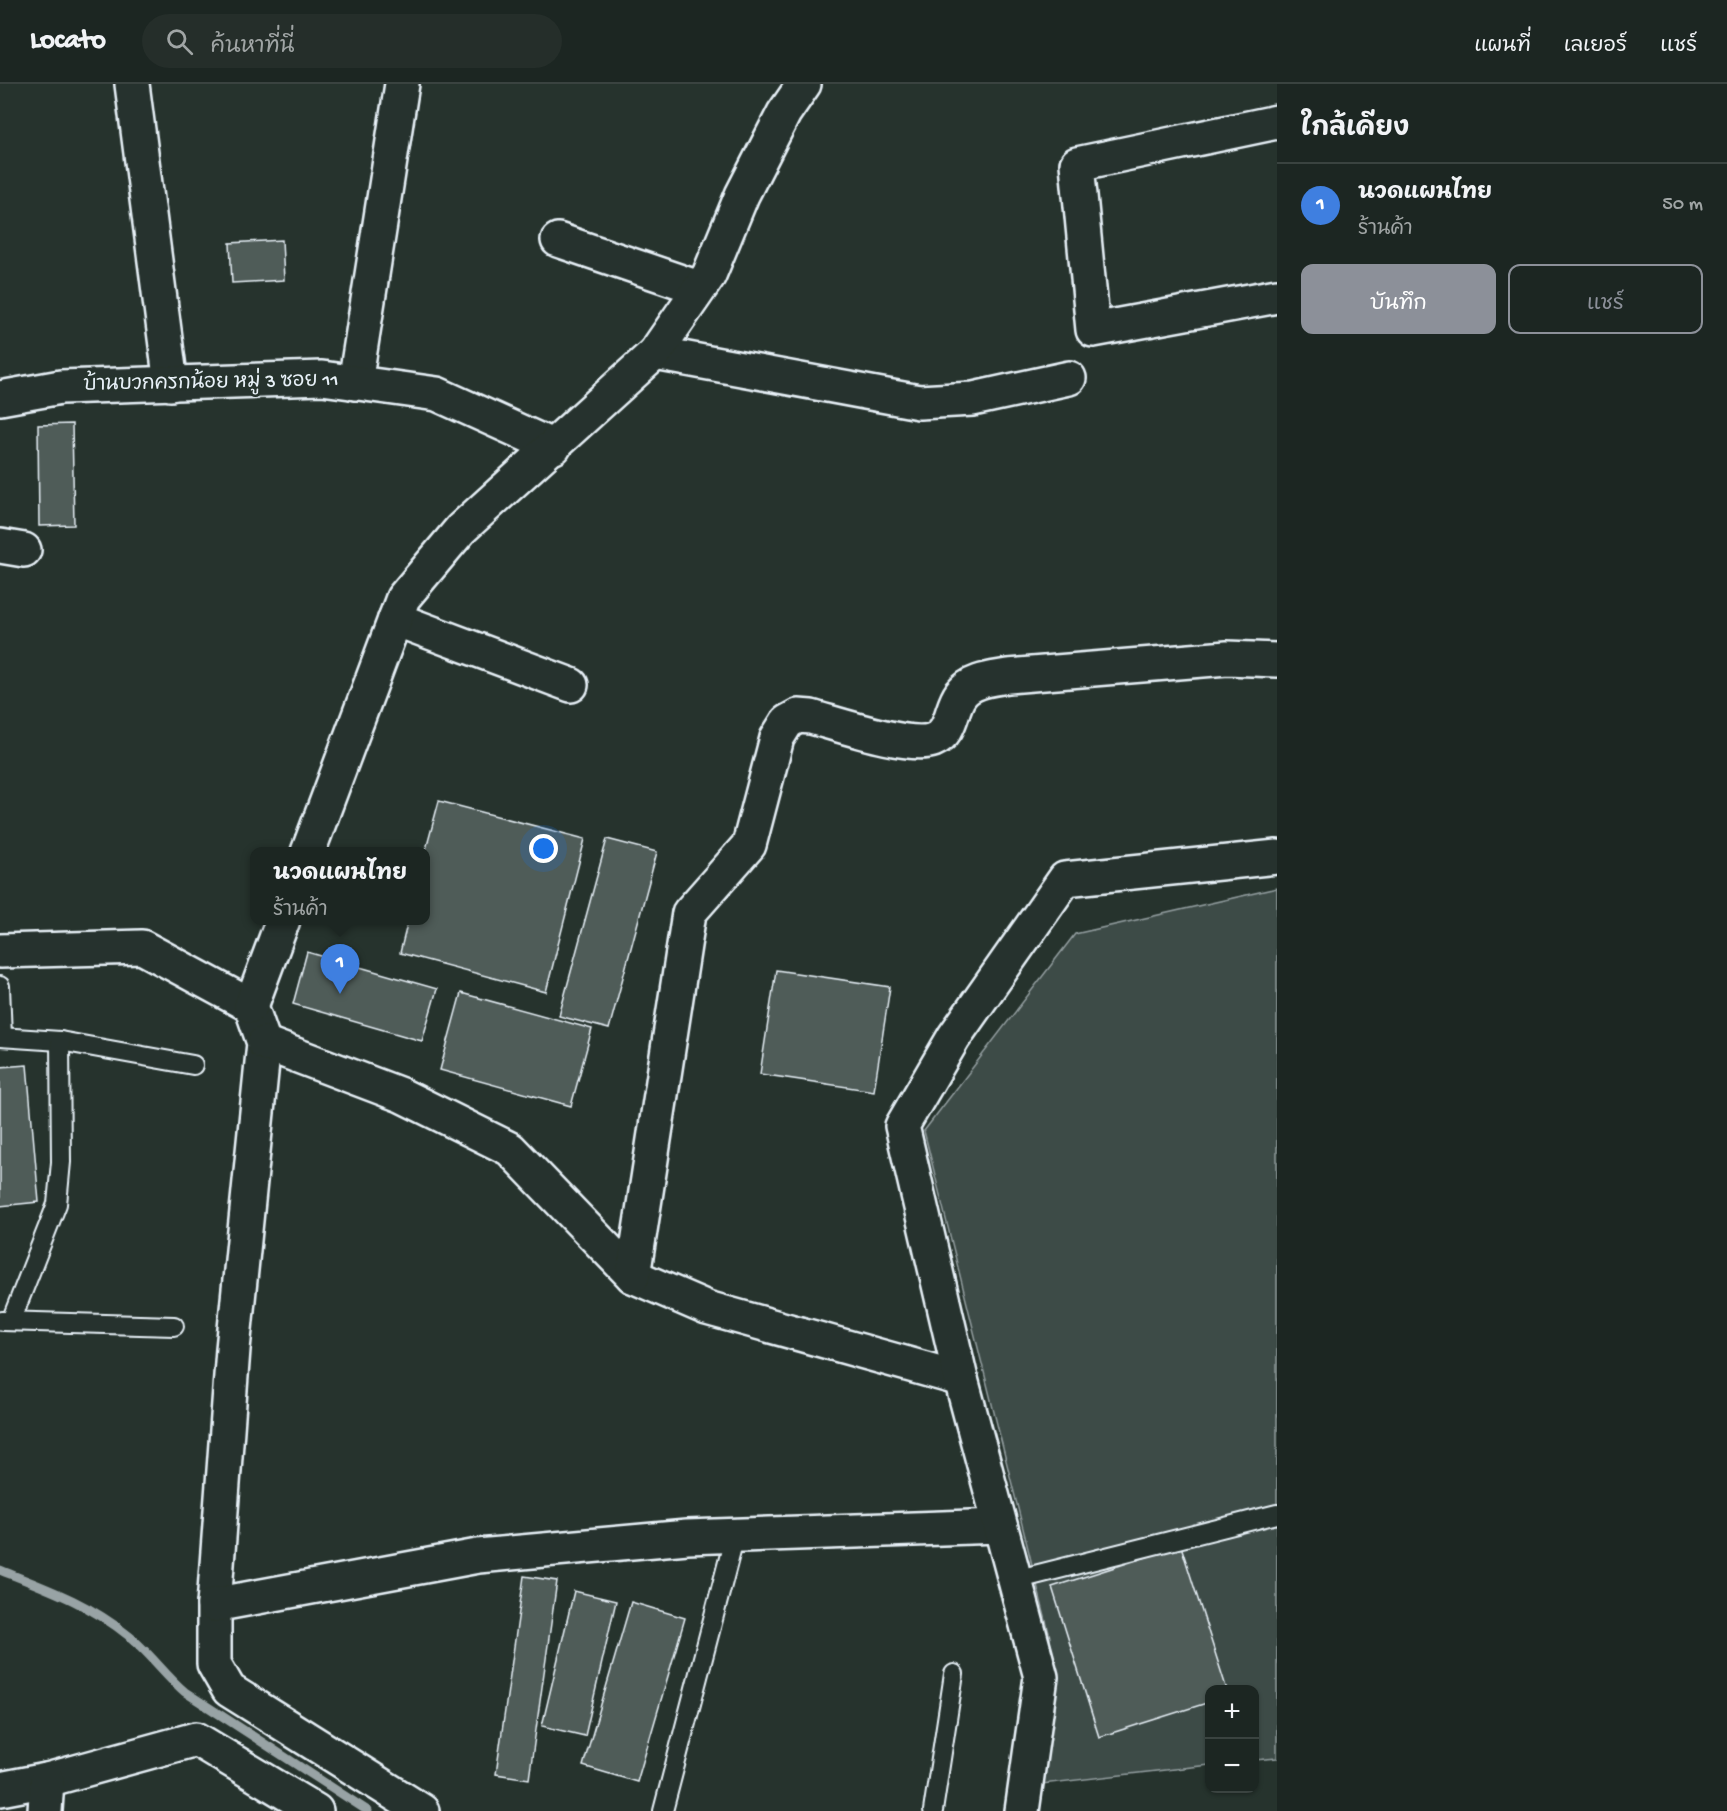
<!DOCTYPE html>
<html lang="th">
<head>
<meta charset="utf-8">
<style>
  :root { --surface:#1c2622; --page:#252e2a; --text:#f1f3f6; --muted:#a0a5a5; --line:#3a4340; --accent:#8c9099 }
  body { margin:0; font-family:"Gochi Hand","Playpen Sans Thai",sans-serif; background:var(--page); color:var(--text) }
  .controls { position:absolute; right:18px; bottom:18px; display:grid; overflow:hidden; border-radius:12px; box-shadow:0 2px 4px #0004 }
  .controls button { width:54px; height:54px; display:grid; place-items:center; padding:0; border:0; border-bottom:2px solid var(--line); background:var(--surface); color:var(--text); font:30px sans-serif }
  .you { position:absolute; left:544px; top:765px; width:21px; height:21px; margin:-15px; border:4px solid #fff; border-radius:50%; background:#1a73e8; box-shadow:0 0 0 9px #1a73e833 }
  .badge { display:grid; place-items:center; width:39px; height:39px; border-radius:50%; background:var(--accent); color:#fff; font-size:20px; font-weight:700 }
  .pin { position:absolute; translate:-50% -50px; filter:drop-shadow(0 2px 3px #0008) }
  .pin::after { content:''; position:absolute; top:32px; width:21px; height:18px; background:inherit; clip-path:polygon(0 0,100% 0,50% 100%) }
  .popup { position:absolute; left:250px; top:763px; width:180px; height:78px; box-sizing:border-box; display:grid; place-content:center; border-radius:12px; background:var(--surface); filter:drop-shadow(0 2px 4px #0005); font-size:20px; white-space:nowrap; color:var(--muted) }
  .popup b { font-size:22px; color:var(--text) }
  .popup::after { content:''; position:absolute; left:50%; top:100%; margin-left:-12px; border:12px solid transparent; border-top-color:var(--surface) }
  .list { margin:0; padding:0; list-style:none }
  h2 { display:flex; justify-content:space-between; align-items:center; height:78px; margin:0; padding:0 24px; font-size:26px }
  h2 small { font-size:20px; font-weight:400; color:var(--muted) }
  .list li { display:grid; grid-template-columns:39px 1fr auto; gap:18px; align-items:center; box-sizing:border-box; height:84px; padding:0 24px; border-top:2px solid var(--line) }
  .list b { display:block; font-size:22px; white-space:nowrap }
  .list p { margin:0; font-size:20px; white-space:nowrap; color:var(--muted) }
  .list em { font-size:20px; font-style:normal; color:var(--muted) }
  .actions { display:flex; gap:12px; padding:18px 24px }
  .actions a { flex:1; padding:14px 0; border:2px solid var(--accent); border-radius:12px; text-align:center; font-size:21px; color:var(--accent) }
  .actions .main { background:var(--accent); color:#fff }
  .icon { flex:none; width:33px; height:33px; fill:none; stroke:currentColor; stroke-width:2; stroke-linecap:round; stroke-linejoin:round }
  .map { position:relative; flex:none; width:1277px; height:1727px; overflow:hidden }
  header { display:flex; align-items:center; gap:36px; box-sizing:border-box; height:84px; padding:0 30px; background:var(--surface); border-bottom:2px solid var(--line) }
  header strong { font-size:28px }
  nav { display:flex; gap:33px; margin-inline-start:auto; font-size:21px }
  .search { width:420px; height:54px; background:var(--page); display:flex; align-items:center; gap:15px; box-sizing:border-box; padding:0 21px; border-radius:33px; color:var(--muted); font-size:22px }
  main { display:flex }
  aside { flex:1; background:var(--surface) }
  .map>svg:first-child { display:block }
</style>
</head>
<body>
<header>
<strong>Locato</strong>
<div class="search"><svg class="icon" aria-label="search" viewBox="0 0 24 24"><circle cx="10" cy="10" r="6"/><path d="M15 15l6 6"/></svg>ค้นหาที่นี่</div>
<nav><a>แผนที่</a><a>เลเยอร์</a><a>แชร์</a></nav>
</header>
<main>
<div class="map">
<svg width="1277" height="1727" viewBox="0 0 1277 1727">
  <rect width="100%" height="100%" fill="#26332d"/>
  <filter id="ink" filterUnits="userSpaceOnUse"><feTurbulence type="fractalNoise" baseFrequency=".0167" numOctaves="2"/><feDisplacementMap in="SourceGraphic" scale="12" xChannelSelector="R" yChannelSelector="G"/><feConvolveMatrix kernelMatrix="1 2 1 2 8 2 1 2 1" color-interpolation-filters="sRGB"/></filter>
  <g filter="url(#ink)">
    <path fill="#3e4b47" stroke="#939ea0" stroke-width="1.5" d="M1277 804V1674L1255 1676 1254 1606H1210L1209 1681 1042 1700 1050 1553 924 1047 1075 850Z"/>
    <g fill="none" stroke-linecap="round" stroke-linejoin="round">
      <path stroke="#98a3a5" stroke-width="9" d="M0 1486C48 1505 88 1519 129 1552 149 1568 165 1591 185 1608L368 1727"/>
    </g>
    <g fill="#505c59" stroke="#e8f1f8" stroke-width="1.5">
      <path d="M282 156 284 196 232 199 230 159Z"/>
      <path d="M72 340 74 441 39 442 38 341Z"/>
      <path d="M439 717 585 755 546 908 400 869 408 836H425V769Z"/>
      <path d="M607 755 657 768 609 945 559 932Z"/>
      <path d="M307 868 437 905 422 957 293 920Z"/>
      <path d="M776 886 890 903 874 1007 760 990Z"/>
      <path d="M461 909 592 945 571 1022 440 986Z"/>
      <path d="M27 981 39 1118 0 1122V983Z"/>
      <path d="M1181 1462 1227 1606H1210V1618L1099 1653 1052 1503Z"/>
      <path d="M524 1492 557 1497 529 1695 496 1690Z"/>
      <path d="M574 1507 616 1517 585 1652 542 1642Z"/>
      <path d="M631 1518 685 1534 637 1698 583 1682Z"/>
    </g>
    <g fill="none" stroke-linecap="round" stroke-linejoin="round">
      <g stroke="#e8f1f8" stroke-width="22">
        <g id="lane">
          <path d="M0 902 2 953"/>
          <path d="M0 953 60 957 193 981"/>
          <path d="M2 1237 174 1242"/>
          <path d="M11 1237 57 1120 61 1078 60 957"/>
          <path d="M1015 1496 1277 1430"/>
          <path d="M663 1727 735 1451"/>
          <path d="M933 1727 954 1590"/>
        </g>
      </g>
      <g stroke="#e8f1f8" stroke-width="38">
        <g id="street">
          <path d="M132 0 171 300"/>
          <path d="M1277 38 1077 80 1093 246 1277 212"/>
          <path d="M558 156 699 204"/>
          <path d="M655 269 919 318 973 315 1069 294"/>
          <path d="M355 299 402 0"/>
          <path d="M0 314 61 303 322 294 437 310 554 363"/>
          <path d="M0 462 24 466"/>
          <path d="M395 535 571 601"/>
          <path d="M308 768 403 514 461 445 655 269 709 191 742 111 784 29 804 0"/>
          <path d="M0 867 142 863 251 922 264 959 233 1265 214 1521V1580L229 1606 422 1727"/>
          <path d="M251 922 283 836"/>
          <path d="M264 959 401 1011 510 1065 633 1192 707 1224 961 1295"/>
          <path d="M633 1192 689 829 749 761 777 654 787 638 798 632 811 633C837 640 910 665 933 656 953 648 950 624 961 610 972 596 992 595 1008 592L1227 574 1277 576"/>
          <path d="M214 1521 478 1472 687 1453 1000 1442"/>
          <path d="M0 1705 47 1696 196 1655 316 1727"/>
          <path d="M45 1727 47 1696"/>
          <path d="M1022 1727 1041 1593 961 1295 902 1042 954 953 1065 795 1277 773"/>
        </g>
      </g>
      <use href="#lane" stroke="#26332d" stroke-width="18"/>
      <use href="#street" stroke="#26332d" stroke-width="33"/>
    </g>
  </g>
  <g text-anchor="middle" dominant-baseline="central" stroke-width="5" stroke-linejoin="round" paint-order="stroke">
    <g font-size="20" fill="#e8f1f8" stroke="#26332d">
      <text transform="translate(211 300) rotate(-1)">บ้านบวกครกน้อย หมู่ 3 ซอย 11</text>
    </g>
  </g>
</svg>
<div class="controls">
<button>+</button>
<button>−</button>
</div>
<div class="you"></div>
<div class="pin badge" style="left:340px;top:910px;background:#3f7fe0">1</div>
<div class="popup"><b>นวดแผนไทย</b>ร้านค้า</div>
</div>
<aside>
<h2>ใกล้เคียง<small></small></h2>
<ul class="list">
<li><span class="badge" style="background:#3f7fe0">1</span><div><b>นวดแผนไทย</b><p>ร้านค้า</p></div><em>50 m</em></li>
</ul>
<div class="actions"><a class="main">บันทึก</a><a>แชร์</a></div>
</aside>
</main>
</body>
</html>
